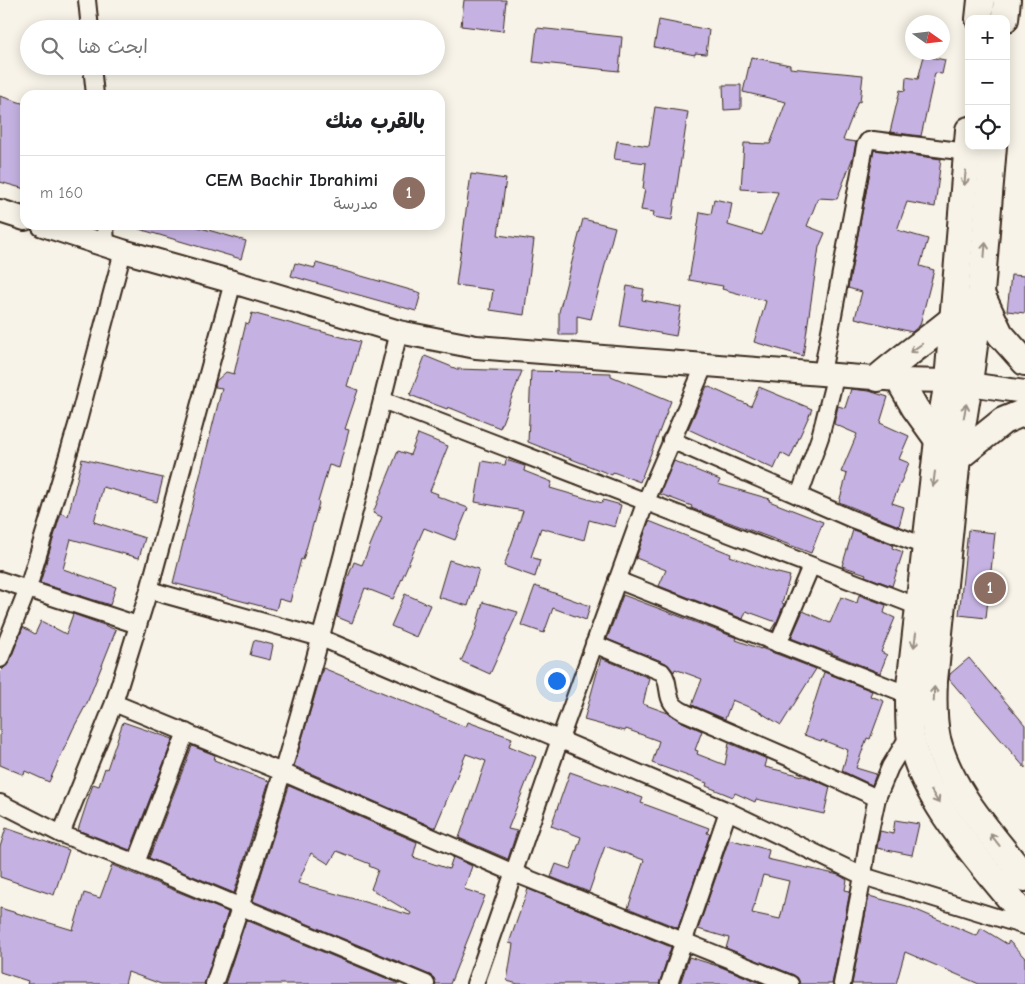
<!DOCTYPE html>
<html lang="ar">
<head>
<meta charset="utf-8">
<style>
  :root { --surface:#fff; --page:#f2f2f2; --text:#202124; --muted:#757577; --line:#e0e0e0; --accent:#db2777 }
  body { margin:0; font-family:"Comic Neue","Playpen Sans Arabic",sans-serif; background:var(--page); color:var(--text); direction:rtl }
  .controls { position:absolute; right:15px; top:15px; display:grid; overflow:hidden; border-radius:10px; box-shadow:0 2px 12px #0003 }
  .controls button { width:45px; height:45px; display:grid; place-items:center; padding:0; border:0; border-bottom:1px solid var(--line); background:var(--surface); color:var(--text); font:25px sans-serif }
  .compass { position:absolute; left:905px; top:15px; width:45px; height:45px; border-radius:50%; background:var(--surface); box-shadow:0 2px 12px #0003; rotate:104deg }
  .you { position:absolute; left:556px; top:680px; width:18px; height:18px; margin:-12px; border:4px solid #fff; border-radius:50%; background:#1a73e8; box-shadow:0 0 0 8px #1a73e833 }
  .badge { display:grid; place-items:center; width:32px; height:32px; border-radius:50%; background:var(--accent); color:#fff; font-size:16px; font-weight:700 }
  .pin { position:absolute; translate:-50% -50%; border:2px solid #fff; box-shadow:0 1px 5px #0006 }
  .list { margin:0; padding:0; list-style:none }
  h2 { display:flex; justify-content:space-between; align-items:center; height:65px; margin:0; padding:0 20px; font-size:21px }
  h2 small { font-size:16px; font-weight:400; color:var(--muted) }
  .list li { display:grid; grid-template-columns:32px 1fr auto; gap:15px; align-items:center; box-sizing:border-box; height:75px; padding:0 20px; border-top:1px solid var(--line) }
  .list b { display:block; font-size:19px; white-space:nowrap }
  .list p { margin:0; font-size:16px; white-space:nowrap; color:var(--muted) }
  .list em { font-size:16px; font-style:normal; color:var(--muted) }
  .icon { flex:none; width:28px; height:28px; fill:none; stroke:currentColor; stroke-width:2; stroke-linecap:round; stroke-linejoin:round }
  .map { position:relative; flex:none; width:1025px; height:984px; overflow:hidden; direction:ltr }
  .search { position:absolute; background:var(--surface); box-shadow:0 2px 12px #0003; left:20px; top:20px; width:425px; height:55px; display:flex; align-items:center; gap:12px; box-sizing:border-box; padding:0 18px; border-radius:28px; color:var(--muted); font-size:19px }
  .panel { position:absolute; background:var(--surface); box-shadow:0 2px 12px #0003; left:20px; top:90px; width:425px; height:140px; border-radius:15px; direction:rtl }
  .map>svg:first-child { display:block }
</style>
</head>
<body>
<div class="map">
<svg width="1025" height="984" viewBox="0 0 1025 984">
  <rect width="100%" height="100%" fill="#f7f3e8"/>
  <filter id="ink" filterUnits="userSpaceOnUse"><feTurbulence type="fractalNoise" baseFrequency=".02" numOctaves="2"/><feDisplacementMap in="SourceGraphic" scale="10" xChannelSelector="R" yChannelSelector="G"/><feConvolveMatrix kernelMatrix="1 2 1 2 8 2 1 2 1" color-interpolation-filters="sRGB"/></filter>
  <g filter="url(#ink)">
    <g fill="#c5b2e2" stroke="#3b2a1e" fill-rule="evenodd">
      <path d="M464 0H506L503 31 461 26Z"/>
      <path d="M659 20 709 30 706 54 695 53V55L654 47Z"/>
      <path d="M537 28 622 37 619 71 533 62Z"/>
      <path d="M924 56 945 60 942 74 935 73 921 136 890 132 900 90 905 91 906 77 918 79Z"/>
      <path d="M751 57 790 65V68L863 75 860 102 858 101 843 140 856 142 853 157 837 199 818 198 807 226 825 233 819 247 803 356 754 342 766 301 722 289 723 286 689 280 700 212 711 214 714 199 732 203 728 225 762 235 778 192 741 189 744 143 770 144 786 102 743 92Z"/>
      <path d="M723 85H741V109L724 110Z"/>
      <path d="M0 96 25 104V189L0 182Z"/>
      <path d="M655 107 688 112 672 220 653 217 654 212 641 210 645 189H643L646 163 614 159 617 141 649 146Z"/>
      <path d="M874 150 941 159 935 207 907 202 897 230 928 239 920 266 934 270 920 325 912 332 855 318 862 292 848 288Z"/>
      <path d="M471 174 506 179 498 235 534 240 524 315 490 310 493 290 456 285Z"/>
      <path d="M583 219 615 227 591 319 577 316V335H559V312Z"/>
      <path d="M140 225H191L246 241 241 259 139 229Z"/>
      <path d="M295 263 315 268 316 263 421 293 416 311 291 276Z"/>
      <path d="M1011 275 1025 276V313L1007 311Z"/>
      <path d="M627 286 644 289 642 300 681 307 676 336 620 326Z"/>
      <path d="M252 313 360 342 347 386 358 390 345 429 349 430 339 468 329 465 318 502 319 503 303 560 301 559 290 602 279 599 276 610 173 583 222 388 215 387 216 381 226 372 234 374 246 323 249 324Z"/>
      <path d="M425 356 457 369 522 371 500 428 448 407 447 409 410 395Z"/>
      <path d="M531 371 611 373V376L671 401 640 482 613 472 612 475 528 442Z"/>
      <path d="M707 386 751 406 759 387 812 409 790 458 781 453 774 469 688 429Z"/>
      <path d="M851 389 869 391 888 397 880 423 909 436 899 459 909 463 892 503 904 507 899 526 839 502 847 474 841 472 857 434 834 424 838 406 845 408Z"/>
      <path d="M418 434 448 446 430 491 438 494 437 496 468 508 455 540 424 528 393 599 365 588 352 623 337 617 345 585 354 562 362 565 382 517 373 513 398 451 410 455Z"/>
      <path d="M82 459 163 478 157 502 103 487 94 522 145 538 139 558 71 539 63 569 116 587 110 605 40 583 61 513 68 516Z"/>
      <path d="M506 460 525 466 524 471 552 482 550 488 602 503 603 500 621 505 615 527 589 520 584 540 541 528 531 557 540 560 535 577 504 566 523 511 475 502 482 461 505 465Z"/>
      <path d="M674 461 720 480 718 484 770 499 769 501 823 522 811 553 691 508 692 506 660 494Z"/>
      <path d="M649 521 731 554 730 556 770 571 790 576 782 603 784 604 773 631 771 630 776 622 746 611 743 619 659 586 666 570 636 558Z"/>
      <path d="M853 530 893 545 892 548 903 552 892 586 865 576 866 574 842 566Z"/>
      <path d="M968 530 995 533 986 618 959 615Z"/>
      <path d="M449 560 479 569 468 606 438 597Z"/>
      <path d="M535 586 590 606 586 620 553 608 544 633 521 625Z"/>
      <path d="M405 594 430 605 416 637 391 626Z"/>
      <path d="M623 595 737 638 736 640 761 649V648L816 669 781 725 758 711 732 700 725 719 692 705 702 679 675 669 674 672 666 663 607 639Z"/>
      <path d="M859 595 886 605 884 613 895 618 881 652 887 655 880 673 831 653V652L828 651 827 652 791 638 803 611 830 623 841 597 857 603Z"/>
      <path d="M483 602 518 612 490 674 461 661 475 631Z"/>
      <path d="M73 614 104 625 116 630 87 703 73 729 49 782 25 771 24 775 0 765V672L9 663 23 627 35 634 41 621 66 634Z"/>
      <path d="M254 640 273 645 270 660 250 655Z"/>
      <path d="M601 658 649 678 643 704 668 713 678 720 702 731 695 750 698 751 697 754 725 765 729 743 767 759 765 767 807 777 830 787 824 814 756 799 755 802 735 793 733 797 706 786 707 783 652 763 659 741 626 729 625 731 584 720Z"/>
      <path d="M969 658 1025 725V768L949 679 950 674Z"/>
      <path d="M323 668 466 727 468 722 512 738 509 746 536 757 508 829 517 831 508 859 459 838 486 761 466 754 435 828 294 766Z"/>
      <path d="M824 672 872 691 870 696 884 701 870 739 867 738 856 768 876 774 872 785 842 771 848 750 822 740 821 741 804 735Z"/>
      <path d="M123 722 173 739 130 850 78 830 93 784 99 786 105 768 107 769Z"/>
      <path d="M192 746 215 755 214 760 269 781 234 893 149 858Z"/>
      <path d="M570 772 643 798 641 803 709 828 707 833 710 834 678 928 628 908 644 860 605 846 589 892 551 877 556 864 570 869 581 837 551 826Z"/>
      <path d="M289 786 417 842 413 857 449 869 453 857 472 866 464 889 485 896 450 984H436L434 978 430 975 253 901ZM337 851 370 864 369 866 378 870 371 889 411 913 410 915 298 883 311 853 329 864Z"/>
      <path d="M895 820 919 824 912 855 877 848 880 831 893 834Z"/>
      <path d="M6 828 69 850 54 895 0 877V847Z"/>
      <path d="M729 839 769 850 767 859 839 875 847 880 845 890 850 891 832 984H800L798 978 794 975 726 948 729 938 698 929ZM763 875 789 881 780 919 752 913Z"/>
      <path d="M112 865 228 912 204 984H161L128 972 125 984H27L28 981 0 972V908L73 930 84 893 100 898Z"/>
      <path d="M528 889 671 947 659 984H518L507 981 513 944 509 943Z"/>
      <path d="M869 896 907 906 977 936 981 928 1007 944 1009 941 1025 958V984H979L905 952 896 984H852Z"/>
      <path d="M246 920 400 984H225Z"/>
      <path d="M689 957 721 967 763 984H680Z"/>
    </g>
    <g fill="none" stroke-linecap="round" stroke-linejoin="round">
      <g stroke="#3b2a1e" stroke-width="20">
        <g id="street">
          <path d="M87 0 90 29"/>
          <path d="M92 66 95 95"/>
          <path d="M105 225 106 246"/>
          <path d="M822 373 865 146 868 141 873 140 967 152"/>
          <path d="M382 400 919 607"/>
          <path d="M671 440 852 519 925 546"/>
          <path d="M799 496 820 437 836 374"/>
          <path d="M0 580 138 625"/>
          <path d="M617 580 909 695"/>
          <path d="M149 590 321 638 728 811 863 876 1025 926"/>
          <path d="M594 644 662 672C671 682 665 697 675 706 678 709 682 711 686 713L790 758 877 798"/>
          <path d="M778 644 811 566"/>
          <path d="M0 659 28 588 77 425 123 251"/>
          <path d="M114 703 282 772 514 873 790 984"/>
          <path d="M0 803 61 834 136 863 426 984"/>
          <path d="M61 834 114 703 149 590 233 282"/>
          <path d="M136 863 186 732"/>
          <path d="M214 984C289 771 345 551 399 332"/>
          <path d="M475 984 560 739 646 501 705 364"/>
          <path d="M669 984 728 811"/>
          <path d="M842 984 863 876 868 840 877 798 890 767 910 734"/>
        </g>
      </g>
      <g stroke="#3b2a1e" stroke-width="26">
        <g id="secondary">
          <path d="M0 211 25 219"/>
          <path d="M43 225 123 251 233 282 399 332 476 347 899 380 948 381 1025 392"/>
        </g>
      </g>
      <g stroke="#3b2a1e" stroke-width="30">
        <g id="primary">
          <path d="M979 19 981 0"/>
          <path d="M1005 19 1007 0"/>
          <path d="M969 130 948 381 938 440 909 695C909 708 909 721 910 733 919 799 985 866 1025 917"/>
          <path d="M993 146 981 293 969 383 957 458 934 681C933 701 933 720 937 739 951 793 993 835 1025 878"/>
          <path d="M981 294 1000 334 1025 362"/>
          <path d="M878 378C902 357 929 339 954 318"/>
          <path d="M899 380 915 408 938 440"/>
          <path d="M957 458 1003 421 1025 412"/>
        </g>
      </g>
      <use href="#street" stroke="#f7f3e8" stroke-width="16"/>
      <use href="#secondary" stroke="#f7f3e8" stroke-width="22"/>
      <use href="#primary" stroke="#f7f3e8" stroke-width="26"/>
    </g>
    <defs><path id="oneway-shaft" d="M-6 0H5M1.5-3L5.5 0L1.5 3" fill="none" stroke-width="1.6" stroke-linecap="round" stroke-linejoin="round" transform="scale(1.25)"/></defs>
    <g stroke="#998e83">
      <use href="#oneway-shaft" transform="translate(965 178) rotate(95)"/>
      <use href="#oneway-shaft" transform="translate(985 250) rotate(-85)"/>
      <use href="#oneway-shaft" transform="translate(916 348) rotate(145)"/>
      <use href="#oneway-shaft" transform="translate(965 411) rotate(-80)"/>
      <use href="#oneway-shaft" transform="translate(934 479) rotate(97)"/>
      <use href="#oneway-shaft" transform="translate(915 640) rotate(98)"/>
      <use href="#oneway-shaft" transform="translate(934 694) rotate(-88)"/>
      <use href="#oneway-shaft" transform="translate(935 797) rotate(59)"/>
      <use href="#oneway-shaft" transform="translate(995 840) rotate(-128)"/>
    </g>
  </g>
</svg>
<div class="controls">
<button>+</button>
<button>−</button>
<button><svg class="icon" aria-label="locate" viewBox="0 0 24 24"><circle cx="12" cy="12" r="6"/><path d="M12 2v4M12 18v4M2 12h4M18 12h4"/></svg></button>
</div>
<svg class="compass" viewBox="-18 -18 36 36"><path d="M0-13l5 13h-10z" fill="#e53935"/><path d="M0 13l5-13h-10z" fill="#757577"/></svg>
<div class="you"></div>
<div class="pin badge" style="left:990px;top:588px;background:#8d6e63">1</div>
<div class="search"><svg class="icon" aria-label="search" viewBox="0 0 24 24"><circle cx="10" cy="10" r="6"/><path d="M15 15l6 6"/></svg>ابحث هنا</div>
<section class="panel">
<h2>بالقرب منك<small></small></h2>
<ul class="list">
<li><span class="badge" style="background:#8d6e63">1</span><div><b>CEM Bachir Ibrahimi</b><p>مدرسة</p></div><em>160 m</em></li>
</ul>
</section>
</div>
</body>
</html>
